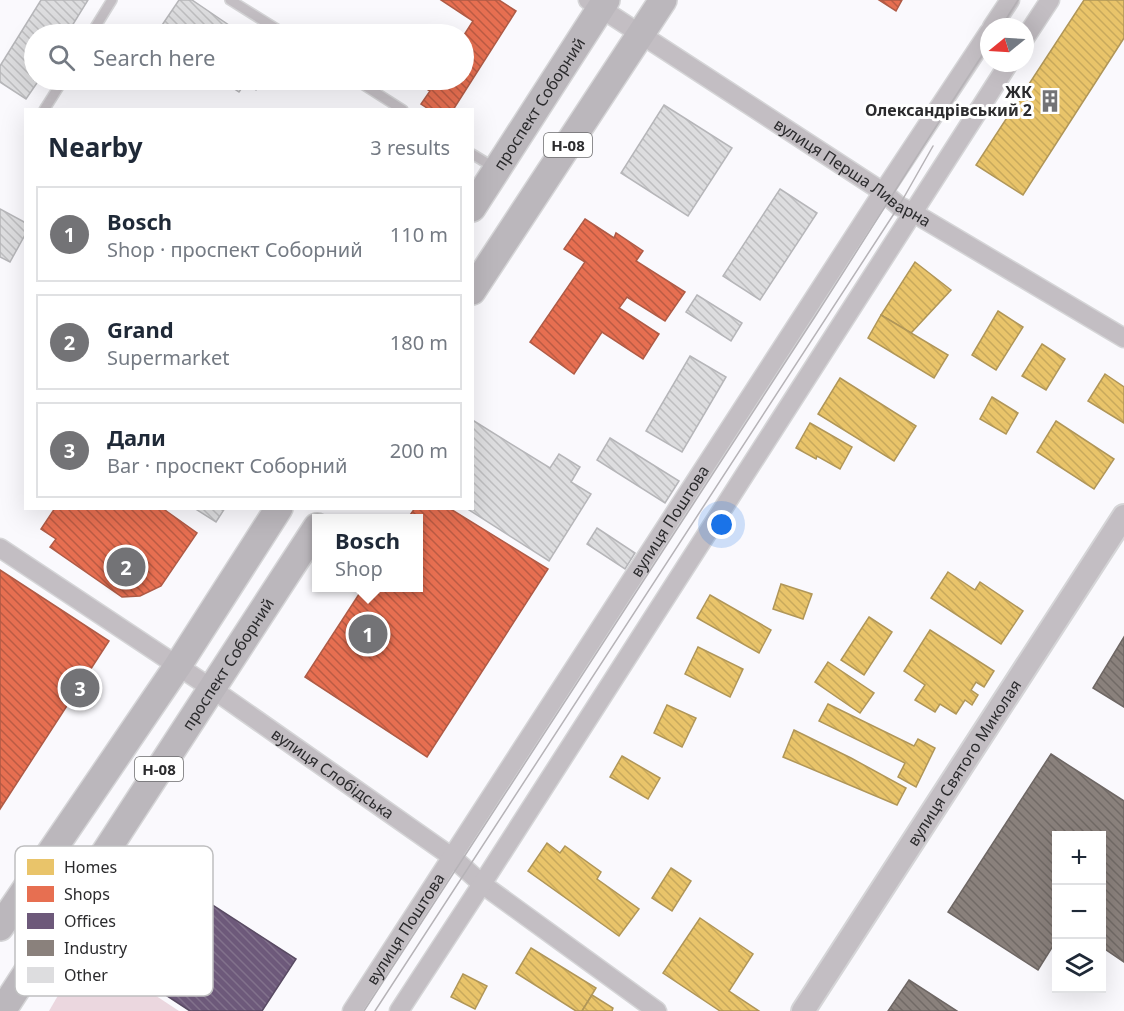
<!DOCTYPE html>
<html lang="en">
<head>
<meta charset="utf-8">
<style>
  :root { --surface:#fff; --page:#f2f2f3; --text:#1f2937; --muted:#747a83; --line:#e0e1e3; --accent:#737376 }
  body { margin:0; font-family:"Noto Sans",sans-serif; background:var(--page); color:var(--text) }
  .controls { position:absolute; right:18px; bottom:18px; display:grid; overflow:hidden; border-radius:0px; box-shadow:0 6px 24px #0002 }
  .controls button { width:54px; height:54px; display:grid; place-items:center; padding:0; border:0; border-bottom:2px solid var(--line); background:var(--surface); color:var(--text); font:30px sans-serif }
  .compass { position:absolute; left:980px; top:18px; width:54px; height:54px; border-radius:50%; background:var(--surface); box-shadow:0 6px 24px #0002; rotate:252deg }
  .you { position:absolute; left:722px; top:525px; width:21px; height:21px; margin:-15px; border:4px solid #fff; border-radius:50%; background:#1a73e8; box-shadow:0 0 0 9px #1a73e833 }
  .badge { display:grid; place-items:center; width:39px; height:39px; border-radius:50%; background:var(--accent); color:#fff; font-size:20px; font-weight:700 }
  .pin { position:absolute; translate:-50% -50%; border:3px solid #fff; box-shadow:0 2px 6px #0006 }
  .popup { position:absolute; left:312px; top:514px; width:111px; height:78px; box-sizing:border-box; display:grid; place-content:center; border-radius:0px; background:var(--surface); filter:drop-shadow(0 2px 4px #0005); font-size:20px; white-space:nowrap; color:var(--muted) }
  .popup b { font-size:22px; color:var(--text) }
  .popup::after { content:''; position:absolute; left:50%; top:100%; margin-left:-12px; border:12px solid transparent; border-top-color:var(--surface) }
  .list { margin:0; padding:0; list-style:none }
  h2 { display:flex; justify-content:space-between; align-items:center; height:78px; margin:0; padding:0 24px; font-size:26px }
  h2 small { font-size:20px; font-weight:400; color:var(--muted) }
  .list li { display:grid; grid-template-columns:39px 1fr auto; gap:18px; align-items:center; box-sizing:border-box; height:96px; margin:0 12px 12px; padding:0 12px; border:2px solid var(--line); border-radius:0px }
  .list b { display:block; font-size:22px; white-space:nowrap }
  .list p { margin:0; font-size:20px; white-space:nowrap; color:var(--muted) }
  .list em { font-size:20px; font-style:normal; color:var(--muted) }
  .icon { flex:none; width:33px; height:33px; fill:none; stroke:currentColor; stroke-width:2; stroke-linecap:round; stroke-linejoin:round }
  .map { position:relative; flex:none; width:1124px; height:1011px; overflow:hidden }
  .search { position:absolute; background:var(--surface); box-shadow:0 6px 24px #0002; left:24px; top:24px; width:450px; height:66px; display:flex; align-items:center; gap:15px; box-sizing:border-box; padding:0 21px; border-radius:33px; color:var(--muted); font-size:22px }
  .panel { position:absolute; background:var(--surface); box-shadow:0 6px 24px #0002; left:24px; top:108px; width:450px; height:402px; border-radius:0px }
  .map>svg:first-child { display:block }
</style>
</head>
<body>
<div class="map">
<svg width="1124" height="1011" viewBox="0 0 1124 1011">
  <defs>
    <pattern id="homes-back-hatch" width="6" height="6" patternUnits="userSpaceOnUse" patternTransform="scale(1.5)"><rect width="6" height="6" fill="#e9c46a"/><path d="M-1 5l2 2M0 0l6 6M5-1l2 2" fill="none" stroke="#c8a95c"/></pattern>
    <pattern id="shops-back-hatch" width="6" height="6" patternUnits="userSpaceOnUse" patternTransform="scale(1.5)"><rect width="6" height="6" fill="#e76f51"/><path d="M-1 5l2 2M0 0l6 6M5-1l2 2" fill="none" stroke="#bb5b44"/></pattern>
    <pattern id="offices-back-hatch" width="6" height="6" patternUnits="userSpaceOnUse" patternTransform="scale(1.5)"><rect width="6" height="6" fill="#6d597a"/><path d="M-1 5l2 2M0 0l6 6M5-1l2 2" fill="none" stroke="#82728c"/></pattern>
    <pattern id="industry-back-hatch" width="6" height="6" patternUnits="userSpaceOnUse" patternTransform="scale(1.5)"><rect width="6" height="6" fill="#8a817c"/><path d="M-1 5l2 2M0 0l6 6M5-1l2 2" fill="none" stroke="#716a66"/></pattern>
    <pattern id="building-back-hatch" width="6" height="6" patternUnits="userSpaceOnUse" patternTransform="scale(1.5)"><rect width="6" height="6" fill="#dddddf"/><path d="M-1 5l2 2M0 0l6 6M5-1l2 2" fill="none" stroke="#bebec0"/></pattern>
  </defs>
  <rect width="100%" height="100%" fill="#faf9fd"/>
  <path fill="#ebd7df" d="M85 949 179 1011H49Z"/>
  <g fill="url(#homes-back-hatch)" stroke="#b09658" stroke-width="1.5">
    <path d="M1084 0H1124V38L1023 195 976 165Z"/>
    <path d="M915 262 951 290 911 333 881 315Z"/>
    <path d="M998 311 1023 327 996 370 972 355Z"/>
    <path d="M881 315 948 355 934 378 868 338Z"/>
    <path d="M1042 344 1065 359 1046 390 1022 376Z"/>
    <path d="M1105 374 1124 387V423L1088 401Z"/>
    <path d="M840 378 916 426 894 461 818 414Z"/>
    <path d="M992 397 1018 413 1006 434 980 419Z"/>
    <path d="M1056 421 1114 459 1094 489 1037 452Z"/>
    <path d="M810 423 852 447 840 469 817 456 816 459 796 448Z"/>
    <path d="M948 572 975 590 980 582 1023 611 1001 644 931 598Z"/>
    <path d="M781 584 812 594 803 619 773 609Z"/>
    <path d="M710 595 771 630 759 653 697 618Z"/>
    <path d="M869 617 892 632 864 675 841 660Z"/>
    <path d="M930 630 994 671 984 687 976 682 971 690 978 695 972 705 965 700 956 714 940 704 935 712 915 700 925 685 904 671Z"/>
    <path d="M698 647 743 669 730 697 685 674Z"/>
    <path d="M828 662 874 693 860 713 815 682Z"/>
    <path d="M828 704 914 746 918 739 935 748 916 787 898 777 905 763 819 721Z"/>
    <path d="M667 705 696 718 682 747 654 733Z"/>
    <path d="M794 730 851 758 906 788 897 805 783 757Z"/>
    <path d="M622 756 660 778 648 799 610 777Z"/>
    <path d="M547 843 560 853 565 846 601 872 597 879 639 909 619 936 528 871Z"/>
    <path d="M671 868 691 881 672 911 652 898Z"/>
    <path d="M700 918 753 954 729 991 759 1011H720L663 973Z"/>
    <path d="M531 948 596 988 582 1011H576L516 973Z"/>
    <path d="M463 974 487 986 475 1009 451 997Z"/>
    <path d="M592 995 613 1008 612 1011H582Z"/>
  </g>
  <g fill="url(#shops-back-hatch)" stroke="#af5b46" stroke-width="1.5">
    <path d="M441 0H499L516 11 453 110H430L421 104 430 91 412 80H464V35L473 21Z"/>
    <path d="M879 0H902L896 11Z"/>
    <path d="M585 219 614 238 616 233 643 251 636 261 685 292 665 321 627 297 619 308 659 334 643 359 602 332 574 374 530 342 585 262 564 249Z"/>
    <path d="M55 508H162L197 533 161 586 140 596 122 597 50 547 56 539 41 529Z"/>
    <path d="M415 508H449L548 569 427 757 305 677 363 588H419V518H408Z"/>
    <path d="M0 570 109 641 0 809Z"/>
  </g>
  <path fill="url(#offices-back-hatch)" stroke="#594b63" stroke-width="1.5" d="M183 886 296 959 262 1011H190L129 971Z"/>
  <g fill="url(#industry-back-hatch)" stroke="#6e6764" stroke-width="1.5">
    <path d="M1124 637V707L1093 688Z"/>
    <path d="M1051 754 1124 801V962L1102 947V836H1056V941L1038 970 948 912Z"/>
    <path d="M909 980 957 1011H888Z"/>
  </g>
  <g fill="url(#building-back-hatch)" stroke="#b6b6b9" stroke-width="1.5">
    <path d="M41 0H88L67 34H34V80H39L26 99 0 82V66Z"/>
    <path d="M179 0H192L242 34H156Z"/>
    <path d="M221 80H263L256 90 246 82 239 92Z"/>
    <path d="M664 105 732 148 688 216 621 173Z"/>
    <path d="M780 189 817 213 760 300 723 276Z"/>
    <path d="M0 209 26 223V233L10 262 0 257Z"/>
    <path d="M697 295 742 323 731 341 686 312Z"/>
    <path d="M690 356 726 377 682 452 646 431Z"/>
    <path d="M474 421 550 468 559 454 580 467 571 482 591 494 549 561 466 508H472V423Z"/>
    <path d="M610 438 679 481 665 503 597 460Z"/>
    <path d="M194 508H225L216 522Z"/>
    <path d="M597 528 635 553 625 569 587 544Z"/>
  </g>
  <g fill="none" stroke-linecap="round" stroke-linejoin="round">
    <g stroke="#d5d5d7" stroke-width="12">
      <g id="service">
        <path d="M230 0 285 34"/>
        <path d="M91 34 112 0"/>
        <path d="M410 34 412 32"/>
        <path d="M356 80 403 110"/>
        <path d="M44 110 63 80"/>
        <path d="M472 154 495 168"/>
      </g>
    </g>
    <g stroke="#d5d5d7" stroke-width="21">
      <g id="minor">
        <path id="s1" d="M588 0 883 192 899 206 912 212 1124 338"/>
        <path d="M992 27 1010 0"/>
        <path d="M1025 38 1050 0"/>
        <path id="s2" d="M0 548 211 688 452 857 482 884 657 1011"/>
        <path id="s3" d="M352 1011 883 192 989 32"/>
        <path d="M399 1011 482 884 1009 63"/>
      </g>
    </g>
    <g stroke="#d5d5d7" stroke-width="26">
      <g id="tertiary">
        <path id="s4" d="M803 1011 1124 516"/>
      </g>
    </g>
    <g stroke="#d5d5d7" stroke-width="30">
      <g id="primary">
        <path id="s5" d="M472 208 606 0"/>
        <path d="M472 291 663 0"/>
        <path d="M0 927 177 667 279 508"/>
        <path id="s6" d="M2 1011 317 527"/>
      </g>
    </g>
    <use href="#service" stroke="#c3bec3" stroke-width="9"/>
    <use href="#minor" stroke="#c3bec3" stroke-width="18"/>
    <use href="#tertiary" stroke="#c3bec3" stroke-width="22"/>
    <use href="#primary" stroke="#bbb7bc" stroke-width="27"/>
    <g stroke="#b6b3b7" stroke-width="1.5">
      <path d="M1001 27 1018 0"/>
      <path d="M364 1011 816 315C874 225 930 134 989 45"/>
      <path d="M375 1011 899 206 933 146"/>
    </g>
  </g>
  <defs>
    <g id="building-bare" transform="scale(1.8)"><path d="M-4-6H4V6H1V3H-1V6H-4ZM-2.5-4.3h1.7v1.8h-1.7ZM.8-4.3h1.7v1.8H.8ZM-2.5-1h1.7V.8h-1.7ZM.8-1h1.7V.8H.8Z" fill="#737376" stroke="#fff" stroke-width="2.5" paint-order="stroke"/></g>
  </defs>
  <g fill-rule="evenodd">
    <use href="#building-bare" x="1050" y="101"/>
  </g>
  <g text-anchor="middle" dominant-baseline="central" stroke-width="6" stroke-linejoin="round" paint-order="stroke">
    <g fill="#fff" stroke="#6b6b6c" stroke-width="1.5">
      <rect x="544" y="133" width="48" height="24" rx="4.5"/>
      <rect x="135" y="757" width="48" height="24" rx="4.5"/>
    </g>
    <g font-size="15" font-weight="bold" fill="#2b2b2d">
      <text x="568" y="145">Н-08</text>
      <text x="159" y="769">Н-08</text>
    </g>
    <g font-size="16" font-weight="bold" fill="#2b2b2d" stroke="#fff" text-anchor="end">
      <text x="1032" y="92">ЖК<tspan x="1032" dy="18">Олександрівський 2</tspan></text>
    </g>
    <g font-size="16" fill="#2b2b2d" stroke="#fff">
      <text stroke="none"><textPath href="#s5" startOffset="124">проспект Соборний</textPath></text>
      <text stroke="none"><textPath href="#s1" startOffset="316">вулиця Перша Ливарна</textPath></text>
      <text stroke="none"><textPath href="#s3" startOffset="584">вулиця Поштова</textPath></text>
      <text stroke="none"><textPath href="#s6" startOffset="414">проспект Соборний</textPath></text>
      <text stroke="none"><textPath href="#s4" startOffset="296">вулиця Святого Миколая</textPath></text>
      <text stroke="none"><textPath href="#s2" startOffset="402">вулиця Слобідська</textPath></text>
      <text stroke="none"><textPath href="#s3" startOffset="98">вулиця Поштова</textPath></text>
    </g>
  </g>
  <rect x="15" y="846" width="198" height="150" rx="9" fill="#fff" stroke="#bfbfc0" stroke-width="1.5"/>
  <rect x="27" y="859" width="27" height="16" fill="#e9c46a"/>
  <rect x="27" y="886" width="27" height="16" fill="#e76f51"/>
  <rect x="27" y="913" width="27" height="16" fill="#6d597a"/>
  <rect x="27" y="940" width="27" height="16" fill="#8a817c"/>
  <rect x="27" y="967" width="27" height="16" fill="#dddddf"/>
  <g font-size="16" fill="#2b2b2d">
    <text x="64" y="873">Homes</text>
    <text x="64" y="900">Shops</text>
    <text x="64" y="927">Offices</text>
    <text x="64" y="954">Industry</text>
    <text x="64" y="981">Other</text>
  </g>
</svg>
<div class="controls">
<button>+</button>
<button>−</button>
<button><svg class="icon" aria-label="layers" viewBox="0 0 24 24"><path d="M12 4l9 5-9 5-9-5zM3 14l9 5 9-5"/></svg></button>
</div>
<svg class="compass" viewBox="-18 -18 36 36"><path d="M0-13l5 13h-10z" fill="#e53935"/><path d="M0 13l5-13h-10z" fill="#747a83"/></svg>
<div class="you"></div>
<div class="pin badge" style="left:368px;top:634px">1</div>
<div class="popup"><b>Bosch</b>Shop</div>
<div class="pin badge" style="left:126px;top:567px">2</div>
<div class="pin badge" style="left:80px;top:688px">3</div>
<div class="search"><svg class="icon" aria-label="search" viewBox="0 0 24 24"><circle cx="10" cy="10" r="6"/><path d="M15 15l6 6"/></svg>Search here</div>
<section class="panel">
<h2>Nearby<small>3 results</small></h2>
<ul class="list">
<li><span class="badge">1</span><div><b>Bosch</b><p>Shop · проспект Соборний</p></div><em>110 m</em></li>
<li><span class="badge">2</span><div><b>Grand</b><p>Supermarket</p></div><em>180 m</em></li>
<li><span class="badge">3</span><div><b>Дали</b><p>Bar · проспект Соборний</p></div><em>200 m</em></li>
</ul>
</section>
</div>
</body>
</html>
